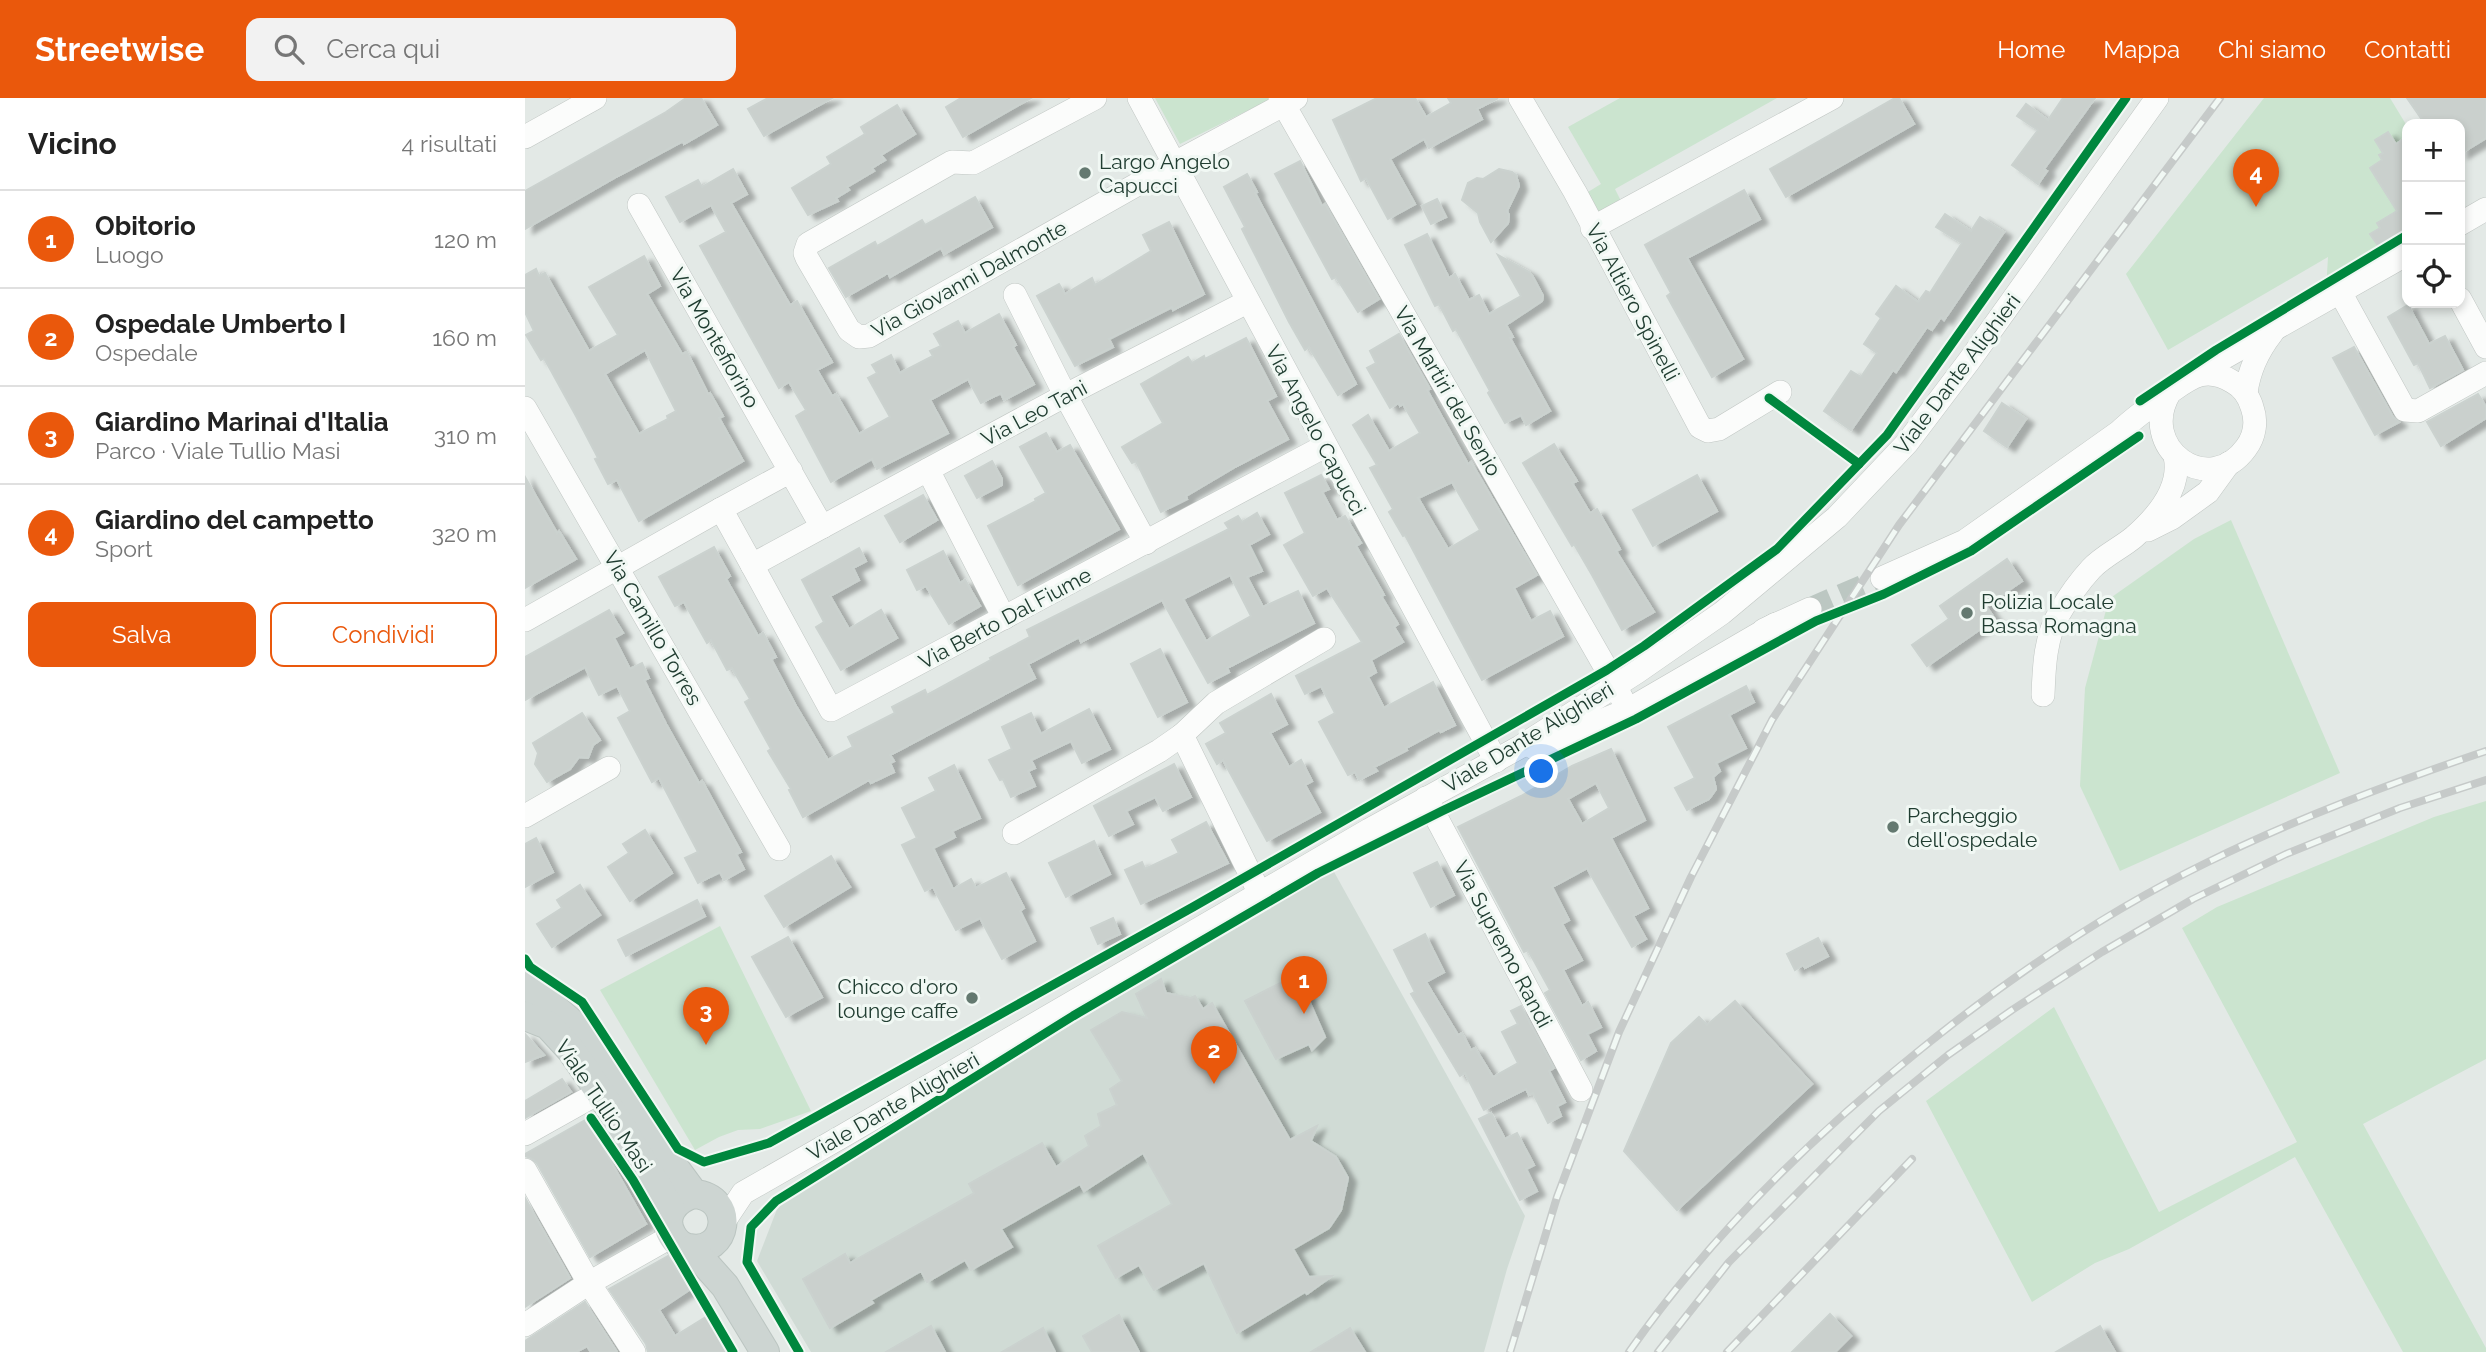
<!DOCTYPE html>
<html lang="it">
<head>
<meta charset="utf-8">
<style>
  :root { --surface:#fff; --page:#f2f2f2; --text:#222; --muted:#767676; --line:#e0e0e0; --accent:#ea580c }
  body { margin:0; font-family:Raleway,sans-serif; background:var(--page); color:var(--text) }
  .controls { position:absolute; right:21px; top:21px; display:grid; overflow:hidden; border-radius:14px; box-shadow:0 4px 10px #0003 }
  .controls button { width:63px; height:63px; display:grid; place-items:center; padding:0; border:0; border-bottom:2px solid var(--line); background:var(--surface); color:var(--text); font:35px sans-serif }
  .you { position:absolute; left:1017px; top:674px; width:24px; height:24px; margin:-18px; border:5px solid #fff; border-radius:50%; background:#1a73e8; box-shadow:0 0 0 10px #1a73e833 }
  .badge { display:grid; place-items:center; width:46px; height:46px; border-radius:50%; background:var(--accent); color:#fff; font-size:23px; font-weight:700 }
  .pin { position:absolute; translate:-50% -58px; filter:drop-shadow(0 2px 4px #0008) }
  .pin::after { content:''; position:absolute; top:37px; width:24px; height:21px; background:inherit; clip-path:polygon(0 0,100% 0,50% 100%) }
  .list { margin:0; padding:0; list-style:none }
  h2 { display:flex; justify-content:space-between; align-items:center; height:91px; margin:0; padding:0 28px; font-size:30px }
  h2 small { font-size:23px; font-weight:400; color:var(--muted) }
  .list li { display:grid; grid-template-columns:46px 1fr auto; gap:21px; align-items:center; box-sizing:border-box; height:98px; padding:0 28px; border-top:2px solid var(--line) }
  .list b { display:block; font-size:26px; white-space:nowrap }
  .list p { margin:0; font-size:23px; white-space:nowrap; color:var(--muted) }
  .list em { font-size:23px; font-style:normal; color:var(--muted) }
  .actions { display:flex; gap:14px; padding:21px 28px }
  .actions a { flex:1; padding:16px 0; border:2px solid var(--accent); border-radius:14px; text-align:center; font-size:24px; color:var(--accent) }
  .actions .main { background:var(--accent); color:#fff }
  .icon { flex:none; width:38px; height:38px; fill:none; stroke:currentColor; stroke-width:2; stroke-linecap:round; stroke-linejoin:round }
  .map { position:relative; flex:none; width:1961px; height:1254px; overflow:hidden }
  header { display:flex; align-items:center; gap:42px; box-sizing:border-box; height:98px; padding:0 35px; background:var(--accent); color:#fff }
  header strong { font-size:33px }
  nav { display:flex; gap:38px; margin-inline-start:auto; font-size:24px }
  .search { width:490px; height:63px; background:var(--page); display:flex; align-items:center; gap:18px; box-sizing:border-box; padding:0 24px; border-radius:14px; color:var(--muted); font-size:26px }
  main { display:flex }
  aside { flex:1; background:var(--surface) }
  .map>svg:first-child { display:block }
</style>
</head>
<body>
<header>
<strong>Streetwise</strong>
<div class="search"><svg class="icon" aria-label="search" viewBox="0 0 24 24"><circle cx="10" cy="10" r="6"/><path d="M15 15l6 6"/></svg>Cerca qui</div>
<nav><a>Home</a><a>Mappa</a><a>Chi siamo</a><a>Contatti</a></nav>
</header>
<main>
<aside>
<h2>Vicino<small>4 risultati</small></h2>
<ul class="list">
<li><span class="badge">1</span><div><b>Obitorio</b><p>Luogo</p></div><em>120 m</em></li>
<li><span class="badge">2</span><div><b>Ospedale Umberto I</b><p>Ospedale</p></div><em>160 m</em></li>
<li><span class="badge">3</span><div><b>Giardino Marinai d'Italia</b><p>Parco · Viale Tullio Masi</p></div><em>310 m</em></li>
<li><span class="badge">4</span><div><b>Giardino del campetto</b><p>Sport</p></div><em>320 m</em></li>
</ul>
<div class="actions"><a class="main">Salva</a><a>Condividi</a></div>
</aside>
<div class="map">
<svg width="1961" height="1254" viewBox="0 0 1961 1254">
  <defs>
    <filter id="shadow"><feDropShadow dx="8" dy="4.5" stdDeviation="2" flood-color="#0004"/></filter>
  </defs>
  <rect width="100%" height="100%" fill="#e3e9e6"/>
  <path fill="#d0dbd5" d="M808 772 1000 1118 982 1171 959 1254H286L232 1163 254 1106 556 921Z"/>
  <g fill="#cbe4cf">
    <path d="M630 0H743L744 2 655 46Z"/>
    <path d="M1095 0H1252L1090 91 1097 105 1075 116 1063 94 1076 86 1043 29Z"/>
    <path d="M1739 0H1865L1882 28V146L1801 193 1803 159 1643 252 1601 176Z"/>
    <path d="M1706 422 1815 675 1595 773 1555 688 1560 590 1584 501 1669 441Z"/>
    <path d="M1961 703V961L1838 1026 1961 1250V1254H1878L1770 1059 1604 1151 1570 1165 1507 1204 1401 1003 1529 909 1634 1114 1772 1044 1657 830 1692 809 1909 719Z"/>
    <path d="M195 828 286 1013 235 1031 213 1032 194 1039 170 1052 75 892Z"/>
  </g>
  <g fill="#cad0cd" stroke="#cbd2cf" stroke-width="2" fill-rule="evenodd" filter="url(#shadow)">
    <path d="M161 0H176L192 27 159 46 158 43 91 79 0 131V93L141 14Z"/>
    <path d="M243 0H307L239 38 223 11Z"/>
    <path d="M436 0H506L438 39 421 9Z"/>
    <path d="M852 0H890L901 19 926 5 923 0H973L952 11 957 21 904 50 899 41 865 61 890 106 863 121 841 80 836 83 808 22Z"/>
    <path d="M1370 0H1374L1389 26 1261 99 1245 71Z"/>
    <path d="M1538 0H1570L1519 71 1522 73 1513 86 1487 67 1513 32 1492 18 1501 6 1523 22Z"/>
    <path d="M1882 0H1961V40L1935 56V26H1900Z"/>
    <path d="M372 7 390 36 356 57 360 62 347 70 349 73 322 89 324 92 311 100 313 103 283 117 267 90 306 66 302 59 340 36 336 29Z"/>
    <path d="M1863 34 1871 46 1877 42 1882 51V131L1854 149 1845 136 1855 130 1852 125 1872 113 1845 70 1857 62 1854 57 1858 55 1850 42Z"/>
    <path d="M775 63 797 108 800 106 854 201 833 214 811 179 807 181 750 76Z"/>
    <path d="M208 71 222 96 206 105 265 207 272 203 307 264 292 272 307 298 311 296 334 336 365 319 343 280 352 275 347 267 366 257 375 275 408 258 405 253 416 248 409 236 433 223 440 235 474 216 491 247 488 249 509 286 479 302 476 295 456 305 443 281 405 302 423 335 352 371 347 361 306 384 271 318 281 312 264 284 254 290 175 148 201 134 186 107 155 124 141 99 173 82 177 89Z"/>
    <path d="M974 71 987 74 991 77 994 88 982 113 984 117 983 125 966 144 955 124 953 115 937 102 943 85 952 80 958 81Z"/>
    <path d="M722 76 732 94 730 95 831 286 813 297 784 249 780 252 764 224 717 131 720 129 699 89Z"/>
    <path d="M1219 92 1235 121 1162 160 1218 261 1187 279 1142 198 1146 195 1120 147Z"/>
    <path d="M450 99 467 129 419 156 416 150 365 179 363 175 321 199 304 170 350 144 352 148 397 122 400 127Z"/>
    <path d="M912 101 921 119 906 126 897 108Z"/>
    <path d="M1420 116 1446 133 1455 119 1479 134 1419 222 1416 219 1407 232 1402 229 1371 274 1368 272 1326 332 1299 313 1326 273 1336 279 1352 255 1339 246 1356 220 1351 216 1371 188 1393 204 1401 193 1405 195 1437 145 1411 129Z"/>
    <path d="M644 124 679 196 648 212 647 209 584 241 588 249 550 268 512 198 534 186 540 196 567 180 570 187 626 153 618 137Z"/>
    <path d="M902 136 924 180 930 176 944 202 954 197 964 216 996 198 973 157 1004 174 1008 179 1018 198 1017 203 981 227 988 239 985 240 1025 313 1001 327 996 317 980 325 963 295 965 293 931 231 928 233 914 206 910 208 880 147Z"/>
    <path d="M119 158 135 188 122 196 157 256 162 254 183 296 185 295 198 318 194 320 218 363 114 423 92 382 83 386 70 361 73 360 51 318 19 260 16 262 1 237 9 233 0 214V177L11 171 14 178 20 175 64 253 93 237 64 189ZM120 252 151 313 142 318 143 321 114 336 80 276Z"/>
    <path d="M1883 207 1904 246 1920 238 1938 272 1905 290 1893 265 1889 267 1863 219Z"/>
    <path d="M874 236 905 291 902 292 943 366 946 364 1012 477 989 490 1006 523 1025 513 1038 538 957 582 880 437 878 438 864 414 868 411 845 370 852 367 828 327 843 317 864 353 895 335 878 306 875 308 874 305 865 310 842 270 851 265 845 253ZM927 384 955 432 923 451 893 400Z"/>
    <path d="M721 240 751 298 742 303 763 341 710 369 661 398 662 401 636 414 611 363 607 365 597 349 638 325 616 286 663 259 667 265 679 258 680 261Z"/>
    <path d="M1829 249 1868 319 1874 324 1850 337 1808 260Z"/>
    <path d="M1953 296 1961 309V320L1916 348 1902 324Z"/>
    <path d="M1477 305 1501 321 1482 349 1459 333Z"/>
    <path d="M521 335 532 354 545 347 594 431 493 487 463 428 511 403 510 401 521 395 495 349Z"/>
    <path d="M1029 346 1052 383 1047 385 1065 415 1072 411 1095 451 1091 453 1129 514 1097 532 1067 477 1049 446 1047 448 998 365Z"/>
    <path d="M467 363 477 381V387L452 400 440 378Z"/>
    <path d="M796 377 804 391 797 394 812 422 820 418 836 445 831 448 859 497 856 498 873 526 869 529 878 544 846 562 851 574 843 579 859 610 908 584 930 627 916 634 914 632 881 650 882 652 849 669 852 673 834 682 830 674 823 677 794 624 810 615 796 588 780 596 771 578 837 544 802 490 788 498 759 447 780 435 760 395Z"/>
    <path d="M1172 377 1192 413 1128 448 1108 412Z"/>
    <path d="M0 379 32 435 34 433 51 461 0 490Z"/>
    <path d="M398 397 412 422 375 444 360 418Z"/>
    <path d="M732 415 744 436 724 447 737 473 722 479 738 509 773 493 789 525 702 570 704 574 683 585 637 502 556 544 554 539 503 566 510 580 365 657 369 663 365 665 369 674 346 685 344 682 278 719 264 692 266 691 243 653 246 651 220 604 225 601 207 570 202 572 186 542 182 545 159 504 150 508 134 479 189 449 205 478 201 481 233 538 238 535 251 559 246 561 271 608 303 662 328 649 323 639 370 615 367 609 400 592 402 597 466 562 465 560 505 539 502 532 704 431 700 425 713 418 717 424ZM705 477 726 518 681 543 658 501Z"/>
    <path d="M334 450 341 463 328 470 334 482 305 498 324 531 356 512 372 540 316 572 291 529 299 524 277 482Z"/>
    <path d="M418 453 435 485 440 482 455 508 424 526 401 488 392 492 382 472Z"/>
    <path d="M1482 461 1497 483 1461 508 1470 521 1402 568 1387 547 1424 521 1415 508Z"/>
    <path d="M84 512 98 535 89 540 105 571 117 565 124 580 119 582 141 626 174 685 177 683 216 754 211 756 219 771 199 782 195 774 173 785 160 760 173 754 134 680 127 684 93 620 105 613 92 588 74 597 60 569 0 602V559Z"/>
    <path d="M635 551 662 604 633 619 606 566Z"/>
    <path d="M1221 588 1229 604 1204 617 1221 650 1191 665 1195 673 1188 679 1191 691 1184 701 1162 712 1150 690 1170 680 1143 629Z"/>
    <path d="M746 596 762 626 745 635 764 669 776 662 787 683 780 687 795 714 742 743 698 662 692 666 681 646 701 635 695 625Z"/>
    <path d="M564 611 585 651 557 665 546 643 506 662 510 670 503 673 510 688 486 699 478 681 475 682 464 662 487 651 477 629 506 615 516 636Z"/>
    <path d="M57 615 75 642 68 647 63 660 54 659 45 671 22 684 10 666 13 655 8 645Z"/>
    <path d="M1086 651 1120 722 1086 740 1123 810 1108 818 1121 841 1107 849 1062 770 1027 789 1044 822 1037 826 1057 862 1038 872 1057 908 1063 904 1076 929 1062 936 1071 953 1056 962 1020 895 1025 892 1003 852 999 854 933 729 996 698 1047 668ZM1071 685 1084 710 1057 726 1043 701Z"/>
    <path d="M649 666 666 699 638 713 630 699 601 713 608 726 584 738 569 708Z"/>
    <path d="M429 667 455 720 427 733 430 739 408 750 428 791 446 781 451 790 481 775 499 810 495 813 510 843 477 861 455 820 431 832 408 789 400 793 377 747 392 740 377 710 411 693 404 680Z"/>
    <path d="M681 724 703 765 616 806 600 772 617 764 620 771 654 755 647 742Z"/>
    <path d="M120 732 147 775 105 803 83 769 104 755 98 746Z"/>
    <path d="M11 740 28 774 0 789V746Z"/>
    <path d="M569 743 585 776 541 799 524 765Z"/>
    <path d="M306 758 325 789 259 829 240 798Z"/>
    <path d="M912 764 929 797 906 809 889 775Z"/>
    <path d="M55 787 75 817 27 849 12 826 37 810 32 802Z"/>
    <path d="M172 802 180 818 101 858 93 842Z"/>
    <path d="M588 820 595 836 573 846 566 830Z"/>
    <path d="M900 836 919 874 901 884 933 937 937 935 946 952 950 950 968 979 993 965 977 934 993 926 986 913 996 908 1029 970 1024 973 1040 1004 1032 1008 1036 1018 1023 1025 1008 995 1004 997 1001 991 959 1012 940 975 935 978 886 896 890 894 869 852Z"/>
    <path d="M263 839 297 899 261 919 227 859Z"/>
    <path d="M1293 840 1303 858 1280 870 1278 867 1270 872 1262 856Z"/>
    <path d="M769 878 782 898 800 939 787 952 784 946 751 961 720 903Z"/>
    <path d="M636 881 641 895 666 900 670 898 678 911 687 905 765 1042 792 1028 786 1043 811 1059 823 1080 816 1112 804 1130 768 1151 784 1179 807 1178 782 1196 780 1194 712 1235 679 1165 629 1192 614 1167 591 1180 573 1148 647 1106 618 1055 559 1093 555 1086 476 1131 487 1149 446 1172 440 1162 402 1184 396 1173 346 1202 348 1205 305 1230 278 1181 320 1156 325 1165 449 1095 444 1086 517 1045 531 1069 564 1048 560 1038 576 1028 573 1016 592 1007 585 991 597 983 566 932 597 914 622 920 611 896Z"/>
    <path d="M1210 903 1287 986 1152 1112 1099 1053 1146 945 1174 919 1182 927Z"/>
    <path d="M0 936 19 957 0 964Z"/>
    <path d="M37 981 46 994 0 1020V1003Z"/>
    <path d="M966 1015 980 1041 992 1035 1009 1067 1001 1071 1012 1093 995 1102 954 1021Z"/>
    <path d="M62 1021 121 1126 65 1159 12 1065 6 1060 0 1058V1056Z"/>
    <path d="M0 1100 45 1180 0 1209Z"/>
    <path d="M143 1158 164 1192 134 1212 150 1238 181 1219 200 1254H123L121 1246 84 1191Z"/>
    <path d="M60 1204 92 1254H66L62 1248 51 1254H0V1243Z"/>
    <path d="M1305 1216 1326 1238 1310 1254H1267Z"/>
    <path d="M594 1217 614 1254H567L558 1238Z"/>
    <path d="M406 1228 420 1254H361Z"/>
    <path d="M1575 1228 1590 1254H1531L1561 1236Z"/>
    <path d="M518 1230 530 1254H477Z"/>
    <path d="M825 1230 840 1254H786Z"/>
  </g>
  <g fill="none" stroke-linecap="round" stroke-linejoin="round">
    <path stroke="#bcc7c2" stroke-width="23" stroke-dasharray="23 11" stroke-linecap="butt" d="M1285 511 1357 480"/>
    <g stroke="#c0c6c3" stroke-width="24">
      <g id="minor">
        <path d="M570 0 448 65 427 64 283 146 280 155 282 160 324 232 334 239 344 238 650 65 771 0"/>
        <path d="M614 0 971 663"/>
        <path d="M755 0 1082 572 1103 612"/>
        <path d="M995 0 1050 94 1175 329 1183 333 1194 331 1255 294"/>
        <path d="M0 39 70 0"/>
        <path d="M114 107 297 429 227 467 196 411 266 373"/>
        <path d="M1935 126 1961 111"/>
        <path d="M1067 130 1307 0"/>
        <path d="M1815 194 1880 312 1893 313 1961 275"/>
        <path d="M490 197 537 291 621 445"/>
        <path d="M1935 201 1961 249"/>
        <path d="M1670 276 1882 156"/>
        <path d="M1721 295C1724 271 1733 253 1747 235"/>
        <path d="M0 310 254 751"/>
        <path d="M403 372 479 520"/>
        <path d="M297 429 541 297 722 204"/>
        <path d="M1623 432 1647 420 1683 394 1704 365"/>
        <path d="M227 467 306 612 800 348"/>
        <path d="M1357 480 1440 443 1594 334C1609 320 1624 309 1641 297 1664 281 1679 266 1708 284 1717 289 1724 299 1727 309 1732 323 1730 338 1721 350 1684 401 1611 350 1645 294"/>
        <path d="M0 522 196 411"/>
        <path d="M1239 532 1285 511"/>
        <path d="M1518 597C1519 570 1520 538 1535 514 1543 500 1555 483 1566 471 1578 458 1596 450 1609 439 1633 418 1657 390 1650 358"/>
        <path d="M657 637 735 796"/>
        <path d="M1009 650 1103 612 1251 526"/>
        <path d="M901 700 1056 992"/>
        <path d="M0 718 84 670"/>
        <path d="M489 735 634 653 657 637 691 605 799 541"/>
        <path d="M0 1036 75 994"/>
        <path d="M0 1072 64 1185 109 1254"/>
        <path d="M198 1125 218 1095 316 1039 844 732 995 649 1112 574 1197 515 1312 419 1382 345 1444 263 1632 0"/>
        <path d="M0 1227 64 1185 147 1138"/>
      </g>
    </g>
    <g stroke="#bbc5c1" stroke-width="30">
      <g id="major">
        <path d="M0 885 56 933 116 1024 169 1096C212 1099 203 1158 164 1150 157 1149 151 1144 147 1137 136 1118 150 1101 169 1096"/>
        <path d="M0 918 23 927 46 952 75 994 146 1111"/>
        <path d="M167 1151 200 1188 240 1254"/>
      </g>
    </g>
    <use href="#minor" stroke="#fbfcfb" stroke-width="23"/>
    <use href="#major" stroke="#cdd5d2" stroke-width="28"/>
    <g stroke="#c6cac9" stroke-width="8">
      <g id="rail">
        <path d="M985 1254 1032 1099 1094 934 1166 779 1247 622 1374 427 1695 0"/>
        <path d="M1104 1254C1185 1138 1286 1039 1396 951 1485 879 1580 814 1683 764 1772 720 1867 685 1961 653"/>
        <path d="M1133 1254 1204 1164 1354 1013 1423 957 1487 912 1577 854 1668 801 1761 756 1875 710 1961 682"/>
        <path d="M1202 1254 1387 1061"/>
      </g>
    </g>
    <use href="#rail" stroke="#f1f8f4" stroke-width="5" stroke-dasharray="16" stroke-linecap="butt"/>
    <g stroke="#f1f8f4" stroke-width="13">
      <g id="cycleway">
        <path d="M1244 300 1334 366"/>
        <path d="M1615 303 1691 252 1882 137"/>
        <path d="M0 861 5 869 57 904 153 1051 179 1064 244 1045 668 809 1082 572 1119 548 1252 451 1362 337 1601 0"/>
        <path d="M66 1020 108 1082 208 1254"/>
        <path d="M274 1254 222 1164 226 1129 251 1103 548 918 793 775 917 713 1111 621 1291 523 1359 496 1446 453 1614 338"/>
      </g>
    </g>
    <use href="#cycleway" stroke="#00873e" stroke-width="9"/>
  </g>
  <g fill="#647970" stroke="#f1f8f4" stroke-width="2.5">
    <circle cx="560" cy="75" r="7"/>
    <circle cx="1442" cy="515" r="7"/>
    <circle cx="1368" cy="729" r="7"/>
    <circle cx="447" cy="900" r="7"/>
  </g>
  <g text-anchor="middle" dominant-baseline="central" stroke-width="6" stroke-linejoin="round" paint-order="stroke">
    <g font-size="21" fill="#203d31" stroke="#f1f8f4" text-anchor="start">
      <text x="574" y="63">Largo Angelo<tspan x="574" dy="24">Capucci</tspan></text>
      <text x="1456" y="503">Polizia Locale<tspan x="1456" dy="24">Bassa Romagna</tspan></text>
      <text x="1382" y="717">Parcheggio<tspan x="1382" dy="24">dell'ospedale</tspan></text>
      <text x="433" y="888" text-anchor="end">Chicco d'oro<tspan x="433" dy="24">lounge caffe</tspan></text>
    </g>
    <g font-size="21" fill="#203d31" stroke="#f1f8f4">
      <text transform="translate(444 181) rotate(-29)">Via Giovanni Dalmonte</text>
      <text transform="translate(1108 204) rotate(62)">Via Altiero Spinelli</text>
      <text transform="translate(190 240) rotate(60)">Via Montefiorino</text>
      <text transform="translate(1432 276) rotate(-53)">Viale Dante Alighieri</text>
      <text transform="translate(923 293) rotate(60)">Via Martiri del Senio</text>
      <text transform="translate(509 315) rotate(-28)">Via Leo Tani</text>
      <text transform="translate(791 332) rotate(62)">Via Angelo Capucci</text>
      <text transform="translate(480 520) rotate(-28)">Via Berto Dal Fiume</text>
      <text transform="translate(128 530) rotate(60)">Via Camillo Torres</text>
      <text transform="translate(1003 639) rotate(-31)">Viale Dante Alighieri</text>
      <text transform="translate(978 846) rotate(62)">Via Supremo Randi</text>
      <text transform="translate(79 1008) rotate(56)">Viale Tullio Masi</text>
      <text transform="translate(368 1008) rotate(-30)">Viale Dante Alighieri</text>
    </g>
  </g>
</svg>
<div class="controls">
<button>+</button>
<button>−</button>
<button><svg class="icon" aria-label="locate" viewBox="0 0 24 24"><circle cx="12" cy="12" r="6"/><path d="M12 2v4M12 18v4M2 12h4M18 12h4"/></svg></button>
</div>
<div class="you"></div>
<div class="pin badge" style="left:779px;top:916px">1</div>
<div class="pin badge" style="left:689px;top:986px">2</div>
<div class="pin badge" style="left:181px;top:947px">3</div>
<div class="pin badge" style="left:1731px;top:109px">4</div>
</div>
</main>
</body>
</html>
